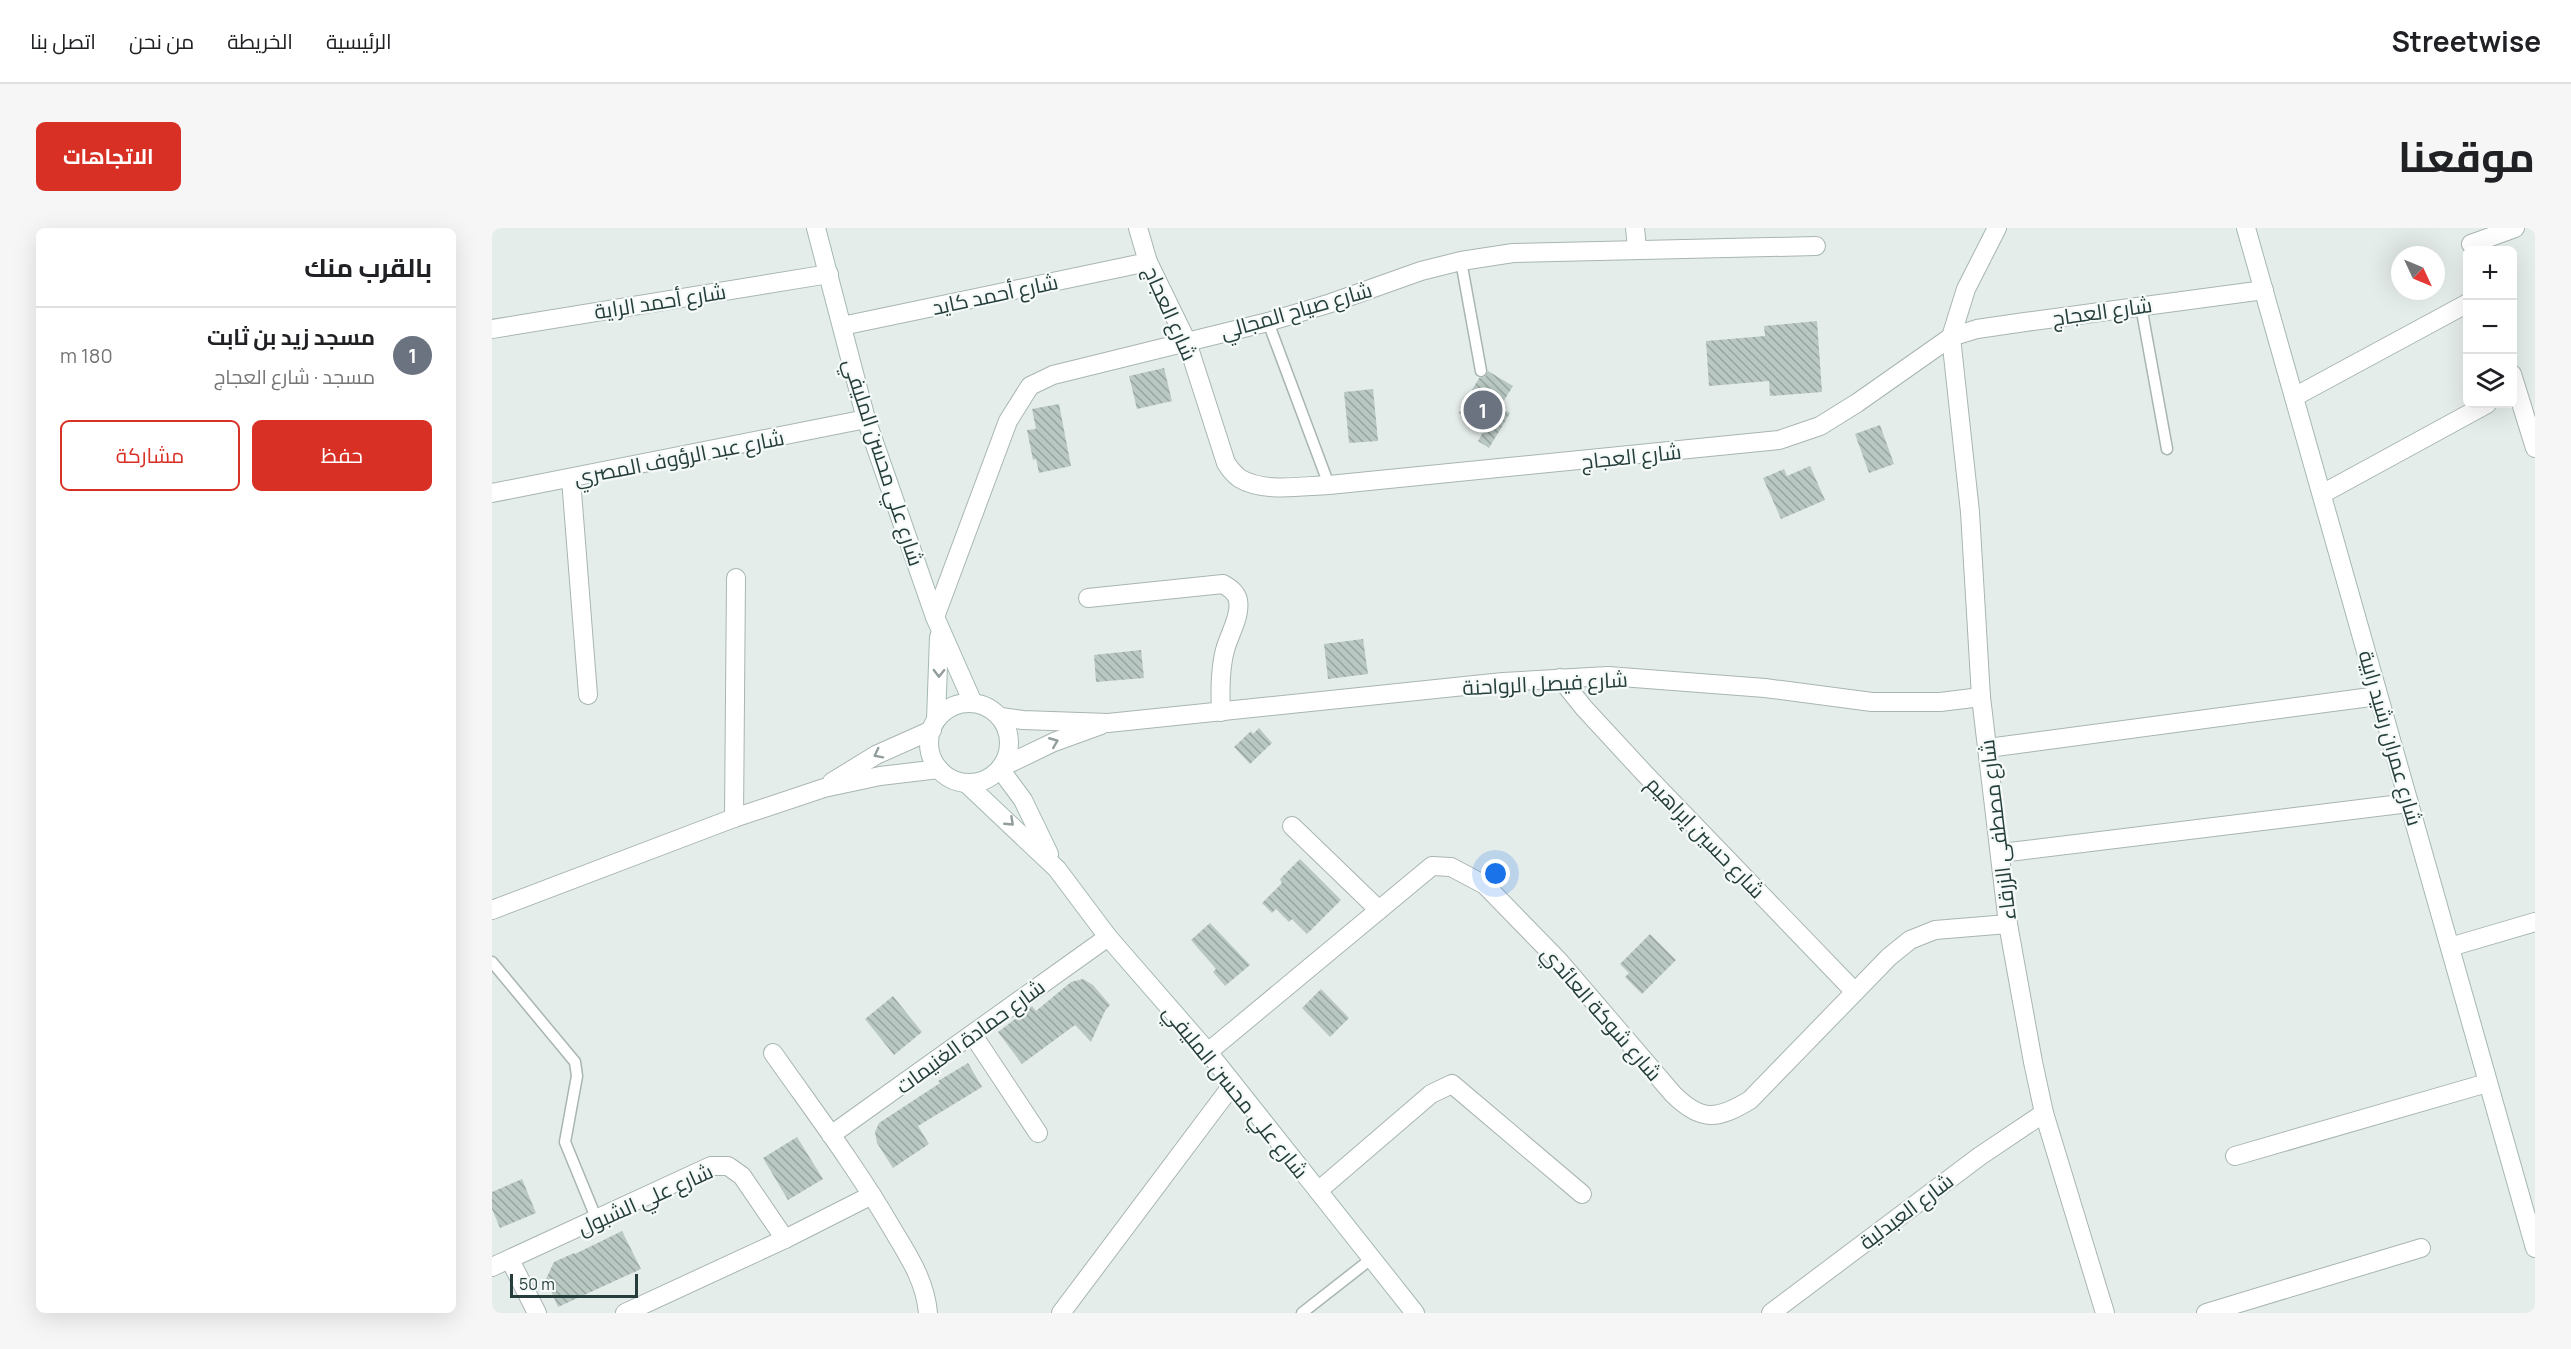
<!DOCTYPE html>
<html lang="ar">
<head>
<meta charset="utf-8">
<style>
  :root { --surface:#fff; --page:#f6f6f6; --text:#202124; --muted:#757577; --line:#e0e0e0; --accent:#d93025 }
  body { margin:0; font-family:Manrope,Cairo,sans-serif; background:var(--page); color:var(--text); direction:rtl }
  .controls { position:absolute; right:18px; top:18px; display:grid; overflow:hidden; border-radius:9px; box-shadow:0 6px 24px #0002 }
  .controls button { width:54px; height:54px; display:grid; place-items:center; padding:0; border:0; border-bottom:2px solid var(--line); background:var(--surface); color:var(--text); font:30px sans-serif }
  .compass { position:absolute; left:1899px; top:18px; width:54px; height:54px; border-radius:50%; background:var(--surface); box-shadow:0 6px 24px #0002; rotate:134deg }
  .scale { position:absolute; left:18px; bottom:15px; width:128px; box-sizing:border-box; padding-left:6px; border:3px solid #253e3b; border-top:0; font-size:16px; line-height:21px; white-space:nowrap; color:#253e3b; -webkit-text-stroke:4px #f5faf8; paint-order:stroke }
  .you { position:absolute; left:1004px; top:646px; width:21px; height:21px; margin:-15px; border:4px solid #fff; border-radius:50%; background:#1a73e8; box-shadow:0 0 0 9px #1a73e833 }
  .badge { display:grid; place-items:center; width:39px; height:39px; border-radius:50%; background:var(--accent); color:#fff; font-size:20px; font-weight:700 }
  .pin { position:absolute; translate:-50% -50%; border:3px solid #fff; box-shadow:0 2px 6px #0006 }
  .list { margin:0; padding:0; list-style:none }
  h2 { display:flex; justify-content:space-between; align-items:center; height:78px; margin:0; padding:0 24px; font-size:26px }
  h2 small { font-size:20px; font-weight:400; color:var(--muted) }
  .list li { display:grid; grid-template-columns:39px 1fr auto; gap:18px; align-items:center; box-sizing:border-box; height:96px; padding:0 24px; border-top:2px solid var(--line) }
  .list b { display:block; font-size:22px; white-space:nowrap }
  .list p { margin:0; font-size:20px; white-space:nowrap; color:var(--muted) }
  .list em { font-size:20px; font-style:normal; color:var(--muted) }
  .actions { display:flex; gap:12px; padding:18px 24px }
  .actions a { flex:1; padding:14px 0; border:2px solid var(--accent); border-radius:9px; text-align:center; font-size:21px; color:var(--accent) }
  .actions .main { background:var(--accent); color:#fff }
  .icon { flex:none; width:33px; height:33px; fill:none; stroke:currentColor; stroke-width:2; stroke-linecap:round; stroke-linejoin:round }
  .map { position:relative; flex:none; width:2043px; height:1085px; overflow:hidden; direction:ltr; border-radius:9px }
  header { display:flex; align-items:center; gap:36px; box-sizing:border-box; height:84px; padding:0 30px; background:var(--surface); border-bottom:2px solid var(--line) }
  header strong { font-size:28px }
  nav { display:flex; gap:33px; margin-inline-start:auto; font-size:21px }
  .intro { display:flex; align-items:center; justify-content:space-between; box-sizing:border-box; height:144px; padding:0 36px }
  h1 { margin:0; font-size:42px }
  .button { padding:15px 27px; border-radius:9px; background:var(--accent); color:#fff; font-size:21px; font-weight:700 }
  main { display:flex; gap:36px; padding:0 36px }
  aside { flex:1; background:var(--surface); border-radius:9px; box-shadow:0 6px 24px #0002 }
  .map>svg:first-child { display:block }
</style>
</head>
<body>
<header>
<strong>Streetwise</strong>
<nav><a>الرئيسية</a><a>الخريطة</a><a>من نحن</a><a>اتصل بنا</a></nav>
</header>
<div class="intro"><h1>موقعنا</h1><a class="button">الاتجاهات</a></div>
<main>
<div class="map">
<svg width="2043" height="1085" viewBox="0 0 2043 1085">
  <defs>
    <pattern id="building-back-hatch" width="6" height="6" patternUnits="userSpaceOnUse" patternTransform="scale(1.5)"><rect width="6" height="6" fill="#bac8c4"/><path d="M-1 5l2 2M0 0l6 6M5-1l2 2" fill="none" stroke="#97a4a0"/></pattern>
  </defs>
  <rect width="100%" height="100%" fill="#e5edeb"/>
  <g fill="url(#building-back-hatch)">
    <path d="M1325 93 1330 164 1278 168 1277 153 1217 158 1214 113 1273 108 1272 98Z"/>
    <path d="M672 140 680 173 645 181 637 148Z"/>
    <path d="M996 143 1021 158 1008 179 1018 185 997 220 986 213 993 201 967 185 987 150 993 149Z"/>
    <path d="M881 161 886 213 857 215 852 164Z"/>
    <path d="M567 176 579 238 547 245 544 231 541 232 535 202 544 201 540 181Z"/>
    <path d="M1388 197 1402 236 1377 245 1363 206Z"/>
    <path d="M1318 238 1333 272 1289 291 1271 250 1292 241 1295 248Z"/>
    <path d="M871 411 876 446 836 451 832 416Z"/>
    <path d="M649 422 652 450 604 454 602 427Z"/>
    <path d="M767 500 780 515 758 536 742 519 759 503 761 506Z"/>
    <path d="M808 631 849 672 815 706 800 691 797 694 784 681 780 685 770 675 790 655 788 651Z"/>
    <path d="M718 695 758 737 733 758 721 744 724 741 699 712Z"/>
    <path d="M1158 706 1184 732 1150 766 1133 749 1137 745 1128 736Z"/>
    <path d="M591 751 601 757 618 777 613 783 599 814 583 797 530 836 506 804 540 778 544 783 579 754Z"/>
    <path d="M829 761 857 790 838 809 810 780Z"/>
    <path d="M401 768 430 804 402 827 373 791Z"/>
    <path d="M476 835 490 859 426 898 437 916 401 940 385 915 383 904 387 895 448 855 446 853Z"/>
    <path d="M305 909 331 951 296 972 271 930Z"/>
    <path d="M30 951 44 985 8 1000 0 981V964Z"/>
    <path d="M130 1003 149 1041 66 1079 54 1051 62 1034 82 1025 83 1026Z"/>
  </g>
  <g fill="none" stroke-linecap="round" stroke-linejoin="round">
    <g stroke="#a8b5b3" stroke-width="13">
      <g id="lane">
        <path d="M969 33 989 143"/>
        <path d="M1649 78 1675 221"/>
        <path d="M776 94 837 257"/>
        <path d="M0 734 83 834 85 848 73 914 105 992"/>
        <path d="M810 1085 879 1031"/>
      </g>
    </g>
    <g stroke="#a8b5b3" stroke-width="20">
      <g id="street">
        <path d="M646 0 656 34 695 114 734 235C737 240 742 246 747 250 771 265 809 258 837 257L1287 212 1328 198 1365 175 1459 109 1485 101 1533 94 1772 62"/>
        <path d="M1143 0 1145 20"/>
        <path d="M1505 0 1474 61 1459 109 1478 284 1489 469 1516 696 1541 834 1552 885 1613 1085"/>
        <path d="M1979 16 2023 0"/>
        <path d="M350 98 656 34"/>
        <path d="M0 101 337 46"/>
        <path d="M2020 146 2043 220"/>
        <path d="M1802 169 1976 75"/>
        <path d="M79 251 96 467"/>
        <path d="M0 265 374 191"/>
        <path d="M1830 266 1995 176"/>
        <path d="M596 370 731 356C738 360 744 364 746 372 749 388 737 407 733 422 728 441 728 464 729 484"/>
        <path d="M443 389 516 193 538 158 561 147 776 94 839 75 929 43 969 33 1021 25 1324 18"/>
        <path d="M1068 450 1092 480 1153 546 1363 764"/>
        <path d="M509 489 531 492 616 495 1011 454 1116 448 1273 460 1380 474H1448L1489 469"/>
        <path d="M1496 520 1886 468"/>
        <path d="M510 539 562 514 609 497"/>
        <path d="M340 554 384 527 440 502"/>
        <path d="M242 590 244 350"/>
        <path d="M800 598 887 682"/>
        <path d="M1509 625 1917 575"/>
        <path d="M0 682 242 590 332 560 388 548 447 541"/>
        <path d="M1958 719 2043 694"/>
        <path d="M481 807 546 905"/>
        <path d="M716 824 940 638 959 639 993 657 1067 733 1181 866C1209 894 1225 892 1258 872L1397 729 1418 712 1443 702 1516 696"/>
        <path d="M281 825C321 882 363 937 398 997 415 1026 433 1051 436 1085"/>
        <path d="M339 907 616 709"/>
        <path d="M1743 928 1995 855"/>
        <path d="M826 963 939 866 960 856 1090 966"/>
        <path d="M18 1032 45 1085"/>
        <path d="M0 1039 219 938H236L250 948 293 1011"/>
        <path d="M133 1085 293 1011 380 967"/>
        <path d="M569 1085 741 856"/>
        <path d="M1279 1085 1488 928 1552 885"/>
        <path d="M1714 1085 1929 1020"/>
      </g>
    </g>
    <g stroke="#a4b8b4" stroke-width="20">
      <g id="secondary">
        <path d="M324 0 374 191 443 389 481 475"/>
        <path d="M1754 0 2043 1020"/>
        <circle cx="477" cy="515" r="40"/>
        <path d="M444 492 447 409"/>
        <path d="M508 541 531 572 557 626"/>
        <path d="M474 555 565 641 616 709 716 824 923 1085"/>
      </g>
    </g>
    <use href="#lane" stroke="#fff" stroke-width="10"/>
    <use href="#street" stroke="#fff" stroke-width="18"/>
    <use href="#secondary" stroke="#fff" stroke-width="18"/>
  </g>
  <defs><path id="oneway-chevron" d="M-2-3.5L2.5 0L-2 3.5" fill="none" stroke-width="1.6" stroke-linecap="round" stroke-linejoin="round" transform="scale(1.5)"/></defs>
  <g stroke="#929e9d">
    <use href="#oneway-chevron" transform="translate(447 445) rotate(91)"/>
    <use href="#oneway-chevron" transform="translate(562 514) rotate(-22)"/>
    <use href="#oneway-chevron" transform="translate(386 526) rotate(153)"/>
    <use href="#oneway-chevron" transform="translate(518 594) rotate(43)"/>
  </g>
  <g text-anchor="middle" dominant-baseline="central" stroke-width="4.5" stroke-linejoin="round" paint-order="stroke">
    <g font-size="21" fill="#253e3b" stroke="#f5faf8">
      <text transform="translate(503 66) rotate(-12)">شارع أحمد كايد</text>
      <text transform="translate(168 73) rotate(-9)">شارع أحمد الراية</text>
      <text transform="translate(804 82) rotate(-16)">شارع صياح المجالي</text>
      <text transform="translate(1610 83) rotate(-8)">شارع العجاج</text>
      <text transform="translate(679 85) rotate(66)">شارع العجاج</text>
      <text transform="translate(1139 228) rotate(-6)">شارع العجاج</text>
      <text transform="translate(187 229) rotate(-11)">شارع عبد الرؤوف المصري</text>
      <text transform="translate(392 234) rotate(72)">شارع علي محسن المليفي</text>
      <text transform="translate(1053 455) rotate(-3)">شارع فيصل الرواحنة</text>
      <text transform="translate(1899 510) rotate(74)">شارع عمران رشيد رابية</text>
      <text transform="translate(1505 602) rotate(-97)">شارع مصطفى الزرقاء</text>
      <text transform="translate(1214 609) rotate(46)">شارع حسين إبراهيم</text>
      <text transform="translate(1110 785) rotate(49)">شارع شوكة العائدي</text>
      <text transform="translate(478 808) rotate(-36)">شارع حمادة الغنيمات</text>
      <text transform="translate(744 863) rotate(51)">شارع علي محسن المليفي</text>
      <text transform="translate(153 971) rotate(-24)">شارع علي الشبول</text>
      <text transform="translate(1414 983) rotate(-37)">شارع العبدلية</text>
    </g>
  </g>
</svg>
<div class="controls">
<button>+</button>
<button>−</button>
<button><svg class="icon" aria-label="layers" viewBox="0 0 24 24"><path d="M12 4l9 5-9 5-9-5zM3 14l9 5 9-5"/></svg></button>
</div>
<svg class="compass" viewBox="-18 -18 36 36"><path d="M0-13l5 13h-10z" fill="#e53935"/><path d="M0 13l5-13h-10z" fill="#757577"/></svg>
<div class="scale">50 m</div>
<div class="you"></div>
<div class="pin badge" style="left:991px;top:182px;background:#6b7280">1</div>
</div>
<aside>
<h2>بالقرب منك<small></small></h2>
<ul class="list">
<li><span class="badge" style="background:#6b7280">1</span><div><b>مسجد زيد بن ثابت</b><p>مسجد · شارع العجاج</p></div><em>180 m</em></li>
</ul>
<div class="actions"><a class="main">حفظ</a><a>مشاركة</a></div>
</aside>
</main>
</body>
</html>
